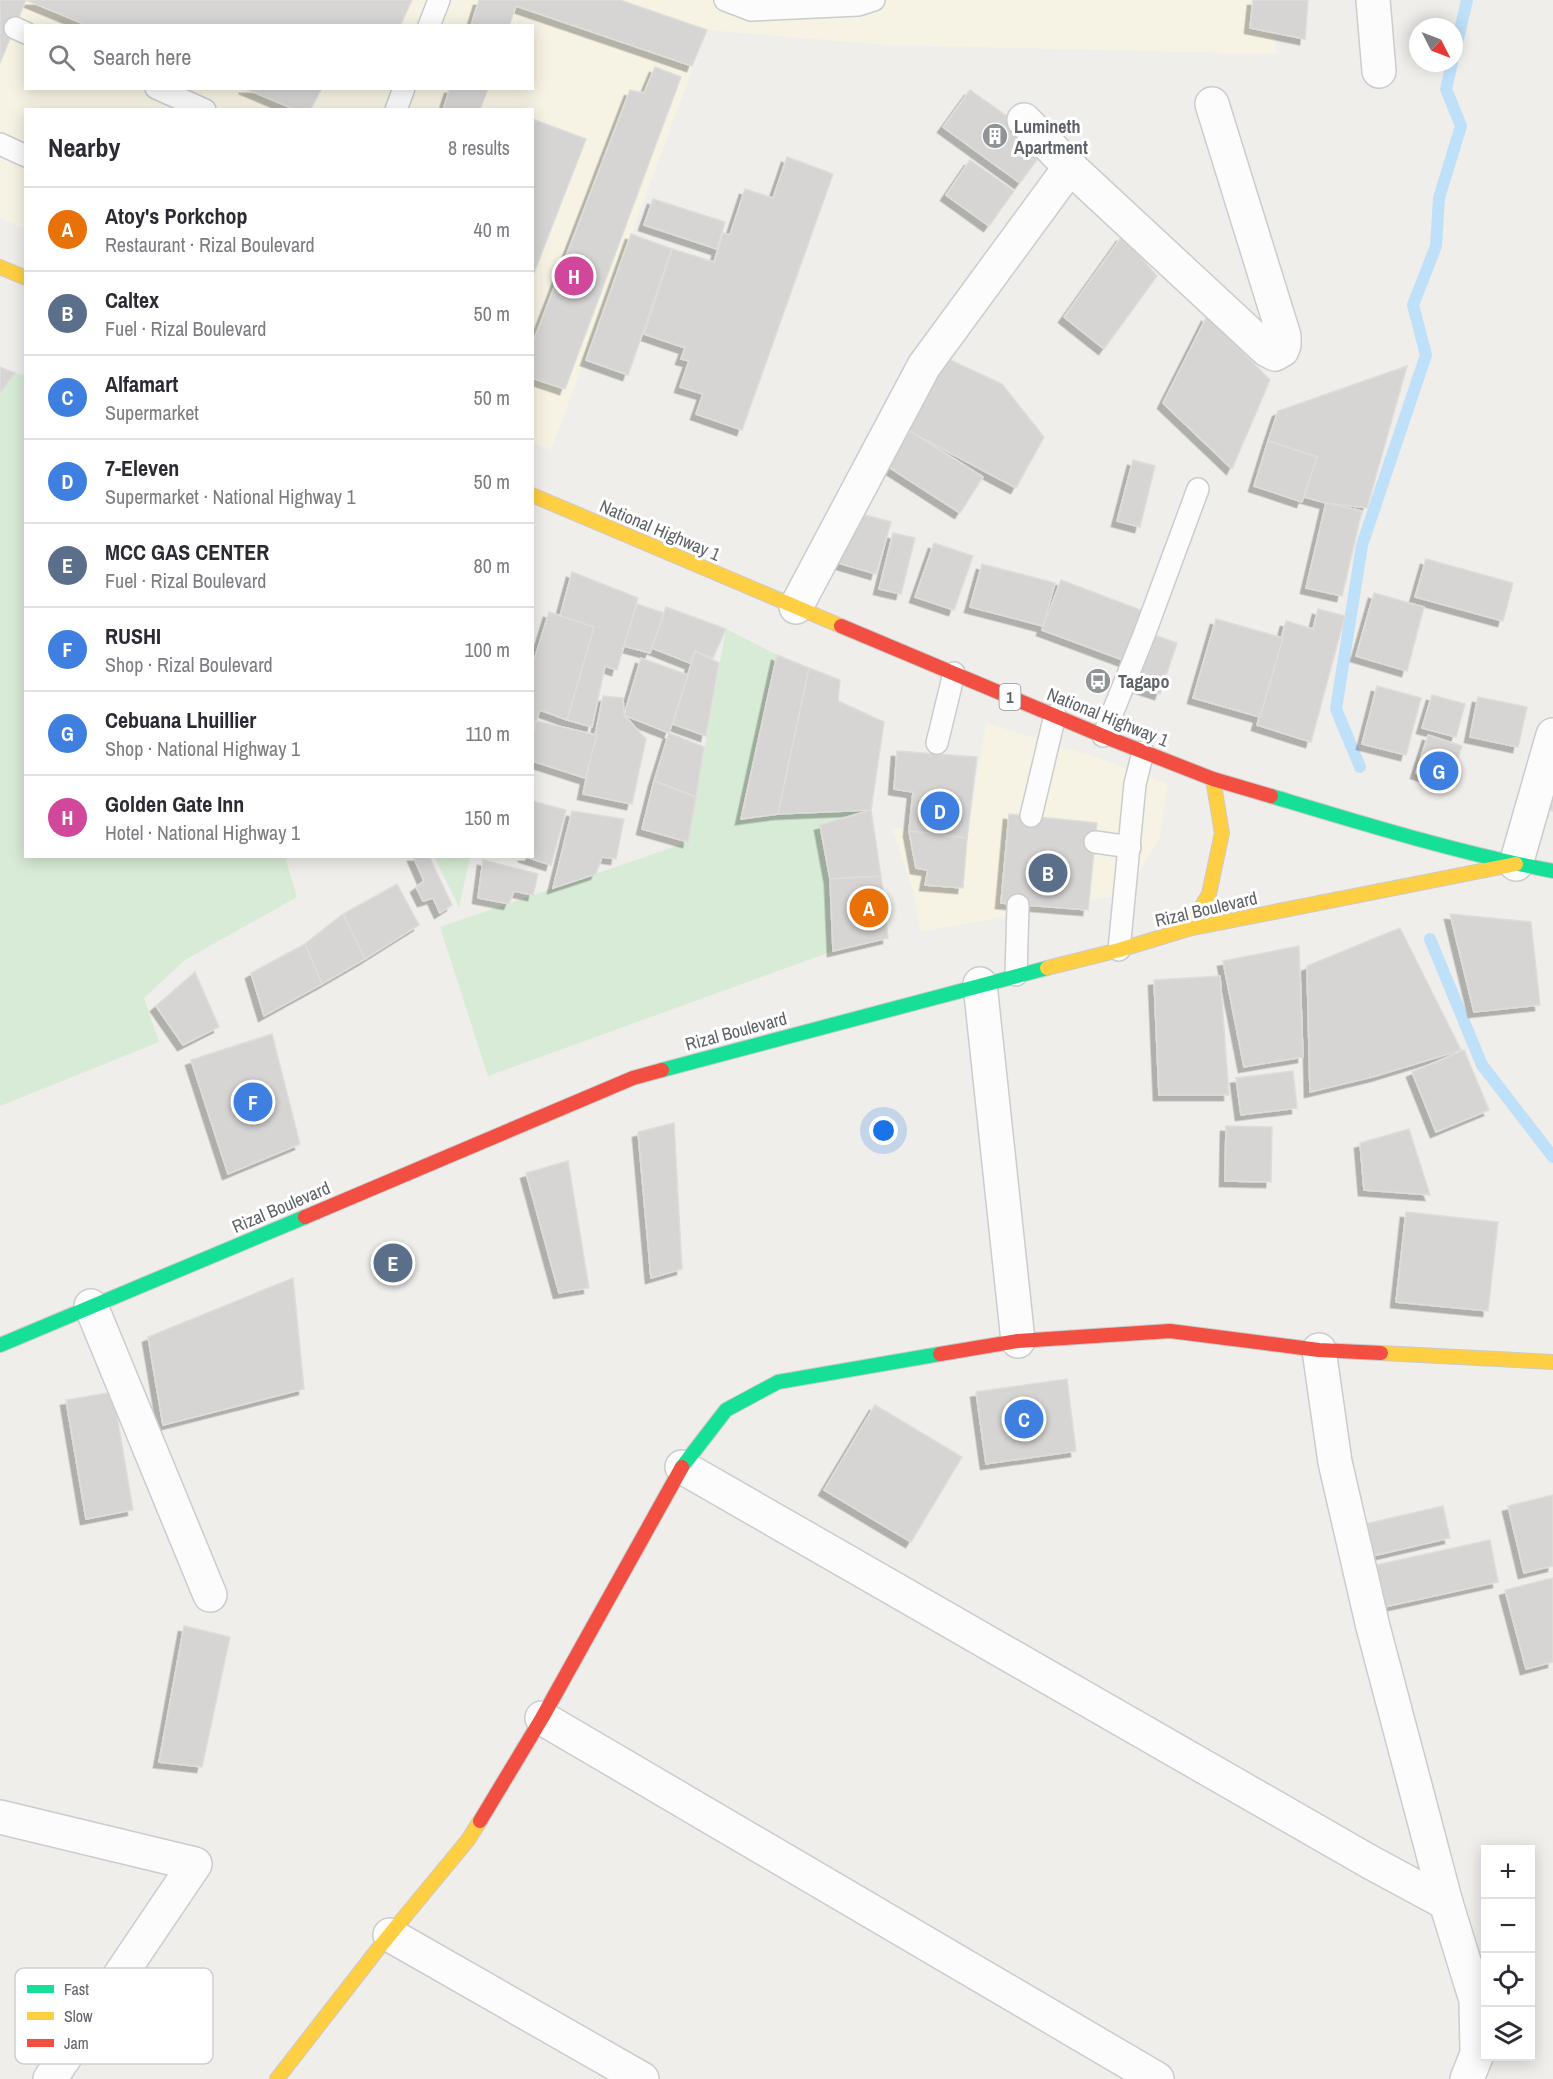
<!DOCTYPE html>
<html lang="en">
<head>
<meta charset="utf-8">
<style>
  :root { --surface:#fff; --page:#f7f7f7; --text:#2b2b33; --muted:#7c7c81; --line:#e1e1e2; --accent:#919496 }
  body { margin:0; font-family:"Archivo Narrow",sans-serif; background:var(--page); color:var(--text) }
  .controls { position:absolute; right:18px; bottom:18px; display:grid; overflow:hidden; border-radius:0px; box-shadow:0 3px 15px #0003 }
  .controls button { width:54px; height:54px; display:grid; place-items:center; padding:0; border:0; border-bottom:2px solid var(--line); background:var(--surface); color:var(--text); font:30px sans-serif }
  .compass { position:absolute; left:1409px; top:18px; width:54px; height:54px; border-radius:50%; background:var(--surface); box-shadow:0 3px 15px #0003; rotate:132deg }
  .you { position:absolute; left:884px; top:1131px; width:21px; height:21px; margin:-15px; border:4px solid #fff; border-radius:50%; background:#1a73e8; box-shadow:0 0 0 9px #1a73e833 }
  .badge { display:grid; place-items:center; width:39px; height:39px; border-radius:50%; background:var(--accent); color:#fff; font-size:20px; font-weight:700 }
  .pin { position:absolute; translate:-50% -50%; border:3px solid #fff; box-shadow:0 2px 6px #0006 }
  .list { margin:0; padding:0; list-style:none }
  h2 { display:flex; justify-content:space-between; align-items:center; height:78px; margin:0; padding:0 24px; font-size:26px }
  h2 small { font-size:20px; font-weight:400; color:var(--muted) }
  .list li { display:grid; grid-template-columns:39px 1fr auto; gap:18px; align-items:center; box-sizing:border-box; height:84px; padding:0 24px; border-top:2px solid var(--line) }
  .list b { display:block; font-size:22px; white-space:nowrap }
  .list p { margin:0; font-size:20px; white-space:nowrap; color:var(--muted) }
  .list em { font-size:20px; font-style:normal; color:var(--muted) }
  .icon { flex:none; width:33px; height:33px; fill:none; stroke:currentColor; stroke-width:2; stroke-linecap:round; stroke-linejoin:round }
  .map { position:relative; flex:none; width:1553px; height:2079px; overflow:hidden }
  .search { position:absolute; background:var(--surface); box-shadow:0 3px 15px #0003; left:24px; top:24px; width:510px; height:66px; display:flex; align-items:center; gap:15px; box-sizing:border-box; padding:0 21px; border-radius:0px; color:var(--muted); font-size:22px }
  .panel { position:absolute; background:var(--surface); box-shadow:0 3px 15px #0003; left:24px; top:108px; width:510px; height:750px; border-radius:0px }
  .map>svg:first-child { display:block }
</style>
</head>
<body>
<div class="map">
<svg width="1553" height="2079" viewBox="0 0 1553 2079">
  <defs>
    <filter id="shadow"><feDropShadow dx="-5.5" dy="5.5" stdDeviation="0" flood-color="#0004"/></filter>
  </defs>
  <rect width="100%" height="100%" fill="#efeeea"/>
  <g fill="#f7f3e4" fill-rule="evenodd">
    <path d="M0 0H1274L1276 54 888 45 707 30 551 450 533 443 532 110H26L25 229 0 218ZM26 26H532V88H26Z"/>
    <path d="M986 723 1110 762 1168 784 1159 840 1126 894 921 932 912 887 892 828 967 837Z"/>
  </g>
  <g fill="#d8ebd6">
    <path d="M15 373 26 376V856L285 857 297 897 185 960 144 998 159 1042 0 1106V393Z"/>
    <path d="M726 629 777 655 741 819 778 814 871 810 820 825 830 879 833 951 488 1076 440 927 688 842Z"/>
    <path d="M434 857H470L459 907Z"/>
  </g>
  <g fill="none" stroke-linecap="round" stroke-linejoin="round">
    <g stroke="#bfe0f9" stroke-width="12">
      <path d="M1454 56 1467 0"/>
      <path d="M1360 767 1336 709 1362 545 1426 355 1413 305 1436 246 1439 198 1461 126 1446 89 1452 63"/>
      <path d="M1430 939 1482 1065 1553 1157"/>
    </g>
  </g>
  <g fill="#d6d5d3" stroke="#deddd9" stroke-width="1.5" filter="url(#shadow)">
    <path d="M0 0H26L0 63Z"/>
    <path d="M26 0H412L400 26H89Z"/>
    <path d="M479 0H620L707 30 692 66 516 6 509 26H471Z"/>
    <path d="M1253 0H1308L1305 39 1250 28Z"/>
    <path d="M655 67 681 77 565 389 532 378V345L630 90 644 93Z"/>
    <path d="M244 88H322L310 110H296Z"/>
    <path d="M450 88H488L480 110H443Z"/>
    <path d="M970 90 1048 145 1020 183 943 127Z"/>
    <path d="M532 119 586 139 532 278Z"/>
    <path d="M787 157 833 174 742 430 696 414 703 394 680 387 689 361 681 359 685 348 644 334 672 249 714 262 723 233 730 235 745 189 773 198Z"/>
    <path d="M970 160 1014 191 989 226 946 195Z"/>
    <path d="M653 199 725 222 717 249 644 225Z"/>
    <path d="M631 234 672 249 628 375 586 360Z"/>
    <path d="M1122 236 1157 276 1104 349 1064 317Z"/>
    <path d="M1207 316 1270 380 1232 469 1163 403Z"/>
    <path d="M944 357 1002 384 1044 437 1016 488 905 429Z"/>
    <path d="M1407 366 1367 508 1326 503 1304 497 1317 457 1268 441 1278 411Z"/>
    <path d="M0 367 15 373 0 393Z"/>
    <path d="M910 431 983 477 960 513 887 466Z"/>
    <path d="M1268 441 1317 457 1302 502 1254 486Z"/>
    <path d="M1133 460 1155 466 1140 527 1117 521Z"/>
    <path d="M1326 503 1362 511 1342 596 1306 588Z"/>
    <path d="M851 511 891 522 876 574 835 562Z"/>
    <path d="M893 533 915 538 901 594 879 589Z"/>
    <path d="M934 543 973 556 954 610 915 597Z"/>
    <path d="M1426 559 1513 583 1503 621 1415 597Z"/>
    <path d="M982 564 1055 583 1043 626 970 607Z"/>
    <path d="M572 572 638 598 617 670 605 666 592 727 567 720 594 627 560 616Z"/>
    <path d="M1061 580 1151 614 1131 663 1042 630Z"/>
    <path d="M1374 593 1424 607 1407 671 1356 656Z"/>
    <path d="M637 604 664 613 650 653 624 646Z"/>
    <path d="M666 607 726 629 713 658 695 651 690 663 652 648Z"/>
    <path d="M1318 609 1345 616 1311 742 1257 725 1286 621 1313 629Z"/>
    <path d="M549 612 594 627 567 720 540 710 536 721 532 720V667Z"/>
    <path d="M1216 619 1283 638 1260 717 1193 698Z"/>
    <path d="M1146 632 1177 643 1160 694 1129 684Z"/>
    <path d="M695 651 719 663 706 736 673 724Z"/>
    <path d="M777 655 809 668 778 814 741 819Z"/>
    <path d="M641 658 688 675 669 733 624 715Z"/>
    <path d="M809 668 840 680 838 701 884 722 871 810 778 814Z"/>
    <path d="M1377 686 1421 698 1406 755 1362 744Z"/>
    <path d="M1432 695 1465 704 1456 737 1422 728Z"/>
    <path d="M603 696 623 698 624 715 646 739 632 804 583 794Z"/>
    <path d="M1478 697 1527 707 1518 747 1470 737Z"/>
    <path d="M532 720 536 721 532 742Z"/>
    <path d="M536 721 597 735 585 778 532 761V742Z"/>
    <path d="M669 733 704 747 696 797 654 781Z"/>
    <path d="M1428 735 1462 746 1450 784 1416 773Z"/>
    <path d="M897 751 977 757 967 838 909 831 913 792 894 789Z"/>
    <path d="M1553 766V811L1548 810Z"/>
    <path d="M654 781 696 797 688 842 642 829Z"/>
    <path d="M532 801 566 810 551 865 523 856H532Z"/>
    <path d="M871 810 881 876 830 879 820 825Z"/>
    <path d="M572 811 624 819 616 859 602 857 596 874 553 888Z"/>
    <path d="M1009 814 1097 823 1088 910 1001 903Z"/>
    <path d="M909 831 967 838 963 888 925 885 928 870 916 868Z"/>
    <path d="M413 856H429L452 905 440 913 433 898 423 901 416 887 424 881Z"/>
    <path d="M483 860 538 874 533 895 514 891 509 904 478 898Z"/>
    <path d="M881 876 888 938 833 951 830 879Z"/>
    <path d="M397 884 419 925 365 959 343 914Z"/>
    <path d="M343 914 365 959 322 984 305 944Z"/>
    <path d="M1450 914 1531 922 1540 1005 1474 1012Z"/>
    <path d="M1400 928 1461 1050 1376 1076 1310 1092 1307 966Z"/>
    <path d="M305 944 322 984 264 1016 251 973Z"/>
    <path d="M1299 946 1303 1057 1244 1067 1223 961Z"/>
    <path d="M195 972 219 1027 183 1045 156 1006Z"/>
    <path d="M1220 976 1229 1095H1159L1154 980Z"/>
    <path d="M272 1034 300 1144 228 1174 191 1060Z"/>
    <path d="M1464 1050 1489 1110 1436 1132 1412 1072Z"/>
    <path d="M1293 1071 1297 1108 1241 1115 1236 1078Z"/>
    <path d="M674 1123 682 1269 651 1278 638 1132Z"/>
    <path d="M1226 1126 1272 1127 1271 1182 1225 1181Z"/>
    <path d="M1409 1129 1430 1195 1364 1190 1360 1143Z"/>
    <path d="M568 1161 589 1288 559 1293 526 1173Z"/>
    <path d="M1406 1212 1498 1222 1488 1311 1396 1302Z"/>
    <path d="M293 1278 304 1389 163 1425 148 1337Z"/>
    <path d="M1067 1379 1076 1451 986 1464 976 1392Z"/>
    <path d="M113 1392 133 1510 86 1519 66 1400Z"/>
    <path d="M875 1405 962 1457 911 1542 824 1490Z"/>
    <path d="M1553 1495V1566L1524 1573 1508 1506Z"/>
    <path d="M1443 1506 1450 1538 1368 1557 1361 1525Z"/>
    <path d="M1490 1540 1498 1582 1384 1607 1376 1565Z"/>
    <path d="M1553 1578V1662L1526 1669 1505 1590Z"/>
    <path d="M184 1626 230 1637 202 1767 159 1762Z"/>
  </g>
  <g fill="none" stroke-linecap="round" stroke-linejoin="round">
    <g stroke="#cbcccc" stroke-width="24">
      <g id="lane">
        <path d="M725 0 751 10 858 5 874 0"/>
        <path d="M429 26 439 0"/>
        <path d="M15 28 26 33"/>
        <path d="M156 88 205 110"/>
        <path d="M396 110 404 88"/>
        <path d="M0 144 26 156"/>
        <path d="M1103 736 1144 635 1198 489"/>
        <path d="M937 743 954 673"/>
        <path d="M1031 816 1055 715"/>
        <path d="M1095 842 1130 847"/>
        <path d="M1119 950 1135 784 1143 752"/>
        <path d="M1016 975 1018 905"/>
      </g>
    </g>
    <g stroke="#cbcccc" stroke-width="36">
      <g id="street">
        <path d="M1373 0 1379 71"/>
        <path d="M1024 120 1070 167 1267 350 1275 354 1282 350 1284 345V336L1212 104"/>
        <path d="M796 607 924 366 1070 167"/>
        <path d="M1516 864 1553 735"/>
        <path d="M980 984 1018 1341"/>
        <path d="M91 1306 210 1595"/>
        <path d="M1319 1350 1335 1462 1373 1627 1446 1903 1476 2000 1477 2054 1467 2079"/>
        <path d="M682 1467 1370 1862 1446 1903"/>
        <path d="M542 1718 1157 2079"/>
        <path d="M0 1817 195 1864 50 2079"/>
        <path d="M390 1935 642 2079"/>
      </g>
    </g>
    <g stroke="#cacacb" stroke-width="16">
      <g id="fast">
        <path d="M1271 796C1364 824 1458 853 1553 871"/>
        <path d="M662 1070 1047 968"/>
        <path d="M0 1345 305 1217"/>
        <path d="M682 1467 726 1410 778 1382 940 1354"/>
      </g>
    </g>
    <g stroke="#cacacb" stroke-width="16">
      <g id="slow">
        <path d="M0 267 26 278"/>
        <path d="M532 495 841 626"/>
        <path d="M1188 929 1209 894 1222 833 1213 779"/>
        <path d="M1047 968 1119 950 1188 929 1516 864"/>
        <path d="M1381 1353 1553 1362"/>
        <path d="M277 2079 378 1949 468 1840 480 1821"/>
      </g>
    </g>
    <g stroke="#cacacb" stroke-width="16">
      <g id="jam">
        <path d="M841 626 1103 736 1213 779 1271 796"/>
        <path d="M305 1217 633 1078 662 1070"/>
        <path d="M940 1354 1018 1341 1170 1331 1319 1350 1381 1353"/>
        <path d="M480 1821 542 1718 682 1467"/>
      </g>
    </g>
    <use href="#lane" stroke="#fdfcfc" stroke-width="21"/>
    <use href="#street" stroke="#fdfcfc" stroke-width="33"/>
    <use href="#fast" stroke="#16e098" stroke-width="14"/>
    <use href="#slow" stroke="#ffcf43" stroke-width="14"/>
    <use href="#jam" stroke="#f24e42" stroke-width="14"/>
  </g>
  <defs>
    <g id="building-disc" transform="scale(1.35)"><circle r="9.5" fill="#919496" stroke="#fff"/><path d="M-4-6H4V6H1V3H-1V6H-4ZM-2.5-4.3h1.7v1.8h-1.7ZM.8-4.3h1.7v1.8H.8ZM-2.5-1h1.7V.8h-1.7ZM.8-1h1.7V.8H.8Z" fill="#fff"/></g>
    <g id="bus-disc" transform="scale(1.35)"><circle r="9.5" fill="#919496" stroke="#fff"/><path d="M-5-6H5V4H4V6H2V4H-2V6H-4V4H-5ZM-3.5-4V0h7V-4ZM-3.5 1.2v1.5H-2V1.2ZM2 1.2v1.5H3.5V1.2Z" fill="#fff"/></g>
  </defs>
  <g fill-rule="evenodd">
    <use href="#building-disc" x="995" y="136"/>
    <use href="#bus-disc" x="1098" y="681"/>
  </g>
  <g text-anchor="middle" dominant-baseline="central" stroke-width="6" stroke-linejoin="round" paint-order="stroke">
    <rect fill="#fff" stroke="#8f9295" stroke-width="1.5" x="999.5" y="684" width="21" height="26" rx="4.5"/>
    <g font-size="16" font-weight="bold" fill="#5f6368">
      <text x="1010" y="697">1</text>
    </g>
    <g font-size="18" font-weight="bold" fill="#5f6368" stroke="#fff" text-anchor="start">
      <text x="1014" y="126">Lumineth<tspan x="1014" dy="21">Apartment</tspan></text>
      <text x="1118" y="681">Tagapo</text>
    </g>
    <g font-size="18" fill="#5f6368" stroke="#fff">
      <text transform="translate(660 530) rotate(23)">National Highway 1</text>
      <text transform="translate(1108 717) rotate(22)">National Highway 1</text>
      <text transform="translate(1206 909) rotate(-13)">Rizal Boulevard</text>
      <text transform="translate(736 1031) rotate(-15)">Rizal Boulevard</text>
      <text transform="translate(281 1207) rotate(-23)">Rizal Boulevard</text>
    </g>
  </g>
  <rect x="15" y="1968" width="198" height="96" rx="9" fill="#fff" stroke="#cfd0d2" stroke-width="1.5"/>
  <rect x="27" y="1985" width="27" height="8" fill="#16e098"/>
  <rect x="27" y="2012" width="27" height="8" fill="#ffcf43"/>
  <rect x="27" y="2039" width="27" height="8" fill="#f24e42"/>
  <g font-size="16" fill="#5f6368">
    <text x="64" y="1995">Fast</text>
    <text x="64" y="2022">Slow</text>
    <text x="64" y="2049">Jam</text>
  </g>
</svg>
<div class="controls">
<button>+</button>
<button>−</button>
<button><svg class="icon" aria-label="locate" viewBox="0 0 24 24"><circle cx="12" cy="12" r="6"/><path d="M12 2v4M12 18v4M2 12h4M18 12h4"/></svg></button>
<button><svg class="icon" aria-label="layers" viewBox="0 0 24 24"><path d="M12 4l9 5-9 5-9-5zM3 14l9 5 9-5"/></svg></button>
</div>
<svg class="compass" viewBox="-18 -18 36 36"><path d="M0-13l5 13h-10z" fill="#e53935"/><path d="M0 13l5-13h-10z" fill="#7c7c81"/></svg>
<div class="you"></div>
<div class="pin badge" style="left:869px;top:908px;background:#e8710a">A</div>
<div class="pin badge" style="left:1048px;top:873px;background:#5c6f8a">B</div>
<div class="pin badge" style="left:1024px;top:1419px;background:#3f7fe0">C</div>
<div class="pin badge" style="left:940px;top:811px;background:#3f7fe0">D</div>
<div class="pin badge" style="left:393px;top:1263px;background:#5c6f8a">E</div>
<div class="pin badge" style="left:253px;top:1102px;background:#3f7fe0">F</div>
<div class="pin badge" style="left:1439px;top:771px;background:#3f7fe0">G</div>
<div class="pin badge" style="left:574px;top:276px;background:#d1479c">H</div>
<div class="search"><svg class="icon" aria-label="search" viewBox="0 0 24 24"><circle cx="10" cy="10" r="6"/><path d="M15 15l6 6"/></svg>Search here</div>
<section class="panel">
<h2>Nearby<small>8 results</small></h2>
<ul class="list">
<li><span class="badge" style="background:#e8710a">A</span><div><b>Atoy's Porkchop</b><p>Restaurant · Rizal Boulevard</p></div><em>40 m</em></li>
<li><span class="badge" style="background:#5c6f8a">B</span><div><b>Caltex</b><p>Fuel · Rizal Boulevard</p></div><em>50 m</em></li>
<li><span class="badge" style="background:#3f7fe0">C</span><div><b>Alfamart</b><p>Supermarket</p></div><em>50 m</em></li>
<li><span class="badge" style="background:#3f7fe0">D</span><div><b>7-Eleven</b><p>Supermarket · National Highway 1</p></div><em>50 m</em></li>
<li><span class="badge" style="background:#5c6f8a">E</span><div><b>MCC GAS CENTER</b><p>Fuel · Rizal Boulevard</p></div><em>80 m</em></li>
<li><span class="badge" style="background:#3f7fe0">F</span><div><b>RUSHI</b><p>Shop · Rizal Boulevard</p></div><em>100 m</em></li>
<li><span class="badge" style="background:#3f7fe0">G</span><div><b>Cebuana Lhuillier</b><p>Shop · National Highway 1</p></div><em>110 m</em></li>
<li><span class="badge" style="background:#d1479c">H</span><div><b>Golden Gate Inn</b><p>Hotel · National Highway 1</p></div><em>150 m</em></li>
</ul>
</section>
</div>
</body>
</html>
